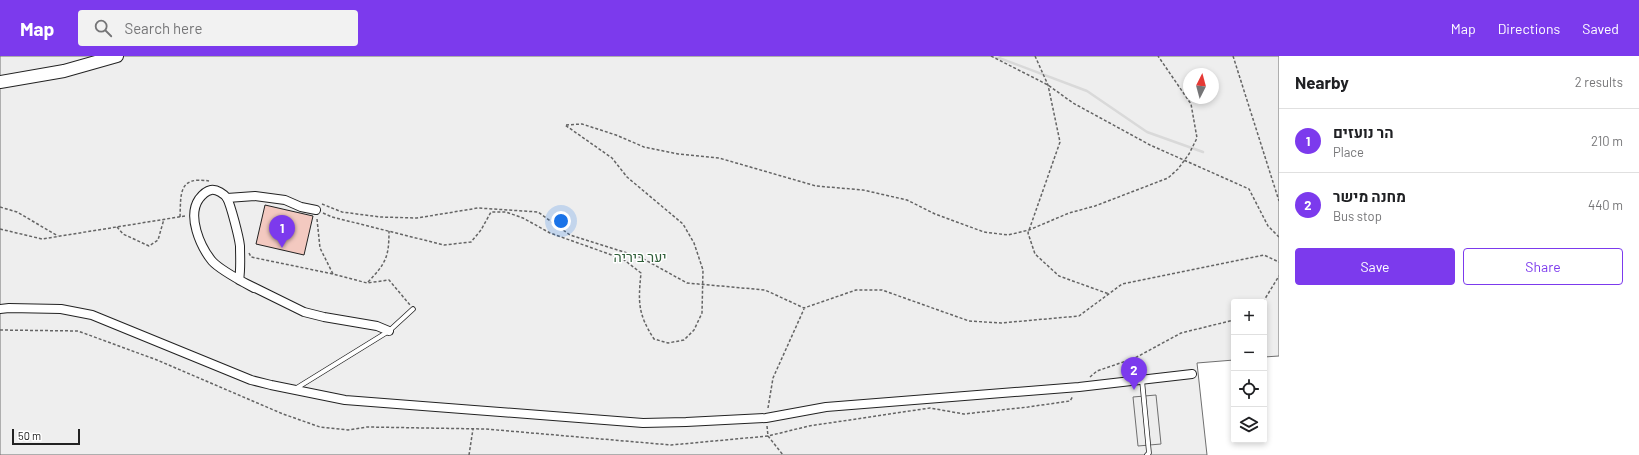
<!DOCTYPE html>
<html lang="en">
<head>
<meta charset="utf-8">
<style>
  :root { --surface:#fff; --page:#f2f2f2; --text:#202124; --muted:#757577; --line:#e0e0e0; --accent:#7c3aed }
  body { margin:0; font-family:Barlow,Heebo,sans-serif; background:var(--page); color:var(--text) }
  .controls { position:absolute; right:12px; bottom:12px; display:grid; overflow:hidden; border-radius:4px; box-shadow:0 2px 6px #0003 }
  .controls button { width:36px; height:36px; display:grid; place-items:center; padding:0; border:0; border-bottom:1px solid var(--line); background:var(--surface); color:var(--text); font:20px sans-serif }
  .compass { position:absolute; left:1183px; top:12px; width:36px; height:36px; border-radius:50%; background:var(--surface); box-shadow:0 2px 6px #0003; rotate:6deg }
  .scale { position:absolute; left:12px; bottom:10px; width:68px; box-sizing:border-box; padding-left:4px; border:2px solid #222; border-top:0; font-size:11px; line-height:14px; white-space:nowrap; color:#222; -webkit-text-stroke:3px #fff; paint-order:stroke }
  .you { position:absolute; left:561px; top:165px; width:14px; height:14px; margin:-10px; border:3px solid #fff; border-radius:50%; background:#1a73e8; box-shadow:0 0 0 6px #1a73e833 }
  .badge { display:grid; place-items:center; width:26px; height:26px; border-radius:50%; background:var(--accent); color:#fff; font-size:13px; font-weight:700 }
  .pin { position:absolute; translate:-50% -33px; filter:drop-shadow(0 1px 2px #0008) }
  .pin::after { content:''; position:absolute; top:21px; width:14px; height:12px; background:inherit; clip-path:polygon(0 0,100% 0,50% 100%) }
  .list { margin:0; padding:0; list-style:none }
  h2 { display:flex; justify-content:space-between; align-items:center; height:52px; margin:0; padding:0 16px; font-size:17px }
  h2 small { font-size:13px; font-weight:400; color:var(--muted) }
  .list li { display:grid; grid-template-columns:26px 1fr auto; gap:12px; align-items:center; box-sizing:border-box; height:64px; padding:0 16px; border-top:1px solid var(--line) }
  .list b { display:block; font-size:15px; white-space:nowrap }
  .list p { margin:0; font-size:13px; white-space:nowrap; color:var(--muted) }
  .list em { font-size:13px; font-style:normal; color:var(--muted) }
  .actions { display:flex; gap:8px; padding:12px 16px }
  .actions a { flex:1; padding:9px 0; border:1px solid var(--accent); border-radius:4px; text-align:center; font-size:14px; color:var(--accent) }
  .actions .main { background:var(--accent); color:#fff }
  .icon { flex:none; width:22px; height:22px; fill:none; stroke:currentColor; stroke-width:2; stroke-linecap:round; stroke-linejoin:round }
  .map { position:relative; flex:none; width:1279px; height:399px; overflow:hidden }
  header { display:flex; align-items:center; gap:24px; box-sizing:border-box; height:56px; padding:0 20px; background:var(--accent); color:#fff }
  header strong { font-size:19px }
  nav { display:flex; gap:22px; margin-inline-start:auto; font-size:14px }
  .search { width:280px; height:36px; background:var(--page); display:flex; align-items:center; gap:10px; box-sizing:border-box; padding:0 14px; border-radius:4px; color:var(--muted); font-size:15px }
  main { display:flex }
  aside { flex:1; background:var(--surface) }
  .map>svg:first-child { display:block }
</style>
</head>
<body>
<header>
<strong>Map</strong>
<div class="search"><svg class="icon" aria-label="search" viewBox="0 0 24 24"><circle cx="10" cy="10" r="6"/><path d="M15 15l6 6"/></svg>Search here</div>
<nav><a>Map</a><a>Directions</a><a>Saved</a></nav>
</header>
<main>
<div class="map">
<svg width="1279" height="399" viewBox="0 0 1279 399">
  <rect width="100%" height="100%" fill="#fff"/>
  <path fill="#eee" stroke="#6f6f6f" fill-rule="evenodd" d="M0 0H1279V300L1264 301V246H1234V304L1197 307 1207 399H0ZM1189 18H1213V42H1189Z"/>
  <path fill="#ededed" stroke="#6f6f6f" d="M1156 339 1161 388 1138 390 1133 341Z"/>
  <g fill="none" stroke-linecap="round" stroke-linejoin="round">
    <path stroke="#d9d9d9" stroke-width="2.5" d="M994 0 1087 35 1147 76 1203 96"/>
  </g>
  <path fill="#f3c9c0" stroke="#222" d="M265 149 313 160 304 199 256 188Z"/>
  <g fill="none" stroke-linecap="round" stroke-linejoin="round">
    <g stroke="#222" stroke-width="5.5">
      <g id="lane">
        <path d="M1142 324 1149 397 1147 399"/>
        <path d="M295 333 389 275 413 253"/>
      </g>
    </g>
    <g stroke="#222" stroke-width="10">
      <g id="street">
        <path d="M227 142 255 140 285 144 301 151 316 154"/>
        <path d="M254 232C243 226 220 214 212 205 200 190 187 160 199 143 202 139 206 135 211 134 217 133 224 138 227 142 231 150 239 181 240 190 240 201 241 213 239 224L304 256 324 261 377 270 389 275"/>
        <path d="M0 253 9 252 61 253 92 259 251 324 271 329 345 344 643 367 686 366 766 362 826 351 1079 331 1192 318"/>
      </g>
    </g>
    <g stroke="#222" stroke-width="14">
      <path id="secondary" d="M0 26 64 15 117 0"/>
    </g>
    <g stroke="#646464" stroke-width="1.5" stroke-dasharray="3 2" stroke-linecap="butt">
      <path d="M991 0 1048 29 1073 47 1150 89 1249 133 1268 170 1279 181"/>
      <path d="M1035 0 1048 29 1060 86 1028 177 1035 198 1059 220 1109 238"/>
      <path d="M1233 0 1279 145"/>
      <path d="M322 148 342 156 380 161 417 162 478 152 538 156 570 179 640 201 687 227 765 234 804 252 856 234H882L969 265 1001 267 1079 260 1122 228 1264 199 1279 206"/>
      <path d="M0 151 17 156 58 180"/>
      <path d="M323 157 332 161 444 189 471 186 481 174 491 156H506L523 162 550 177 623 203 641 217C638 247 638 258 654 283L668 287 684 284 694 274 702 257 703 214 694 187 683 168 627 121 612 102 565 69 582 68 616 79 644 91 678 98 719 102 816 130 863 134 907 144 935 158 984 176 1008 179 1029 174 1069 157 1095 150 1168 122 1178 113 1189 98 1197 82 1191 48 1158 0"/>
      <path d="M180 161C181 138 178 120 209 125"/>
      <path d="M317 163 320 192 333 218 367 227 389 224 410 249"/>
      <path d="M117 171 123 178 149 190 158 184 164 163"/>
      <path d="M0 173 42 183 185 160"/>
      <path d="M249 197 251 201 333 218"/>
      <path d="M368 226C386 207 389 201 389 175"/>
      <path d="M1263 246 1279 220"/>
      <path d="M0 274 78 275 157 304 283 358 320 371 348 374 367 371 486 373 671 389 768 380 809 370 930 352 964 358 1028 351 1070 345 1073 340"/>
      <path d="M1090 321 1097 315 1135 302 1181 277 1234 264"/>
      <path d="M768 352 773 322 804 253"/>
      <path d="M767 370 768 380 783 399"/>
      <path d="M469 399 473 373"/>
    </g>
    <use href="#lane" stroke="#fff" stroke-width="4"/>
    <use href="#street" stroke="#fff" stroke-width="8"/>
    <use href="#secondary" stroke="#fff" stroke-width="12"/>
  </g>
  <g text-anchor="middle" dominant-baseline="central" stroke-width="3" stroke-linejoin="round" paint-order="stroke">
    <g font-size="14" fill="#2f5e38" stroke="#fff">
      <text x="640" y="200">יער ביריה</text>
    </g>
  </g>
</svg>
<div class="controls">
<button>+</button>
<button>−</button>
<button><svg class="icon" aria-label="locate" viewBox="0 0 24 24"><circle cx="12" cy="12" r="6"/><path d="M12 2v4M12 18v4M2 12h4M18 12h4"/></svg></button>
<button><svg class="icon" aria-label="layers" viewBox="0 0 24 24"><path d="M12 4l9 5-9 5-9-5zM3 14l9 5 9-5"/></svg></button>
</div>
<svg class="compass" viewBox="-18 -18 36 36"><path d="M0-13l5 13h-10z" fill="#e53935"/><path d="M0 13l5-13h-10z" fill="#757577"/></svg>
<div class="scale">50 m</div>
<div class="you"></div>
<div class="pin badge" style="left:282px;top:192px">1</div>
<div class="pin badge" style="left:1134px;top:334px">2</div>
</div>
<aside>
<h2>Nearby<small>2 results</small></h2>
<ul class="list">
<li><span class="badge">1</span><div><b>הר נועזים</b><p>Place</p></div><em>210 m</em></li>
<li><span class="badge">2</span><div><b>מחנה מישר</b><p>Bus stop</p></div><em>440 m</em></li>
</ul>
<div class="actions"><a class="main">Save</a><a>Share</a></div>
</aside>
</main>
</body>
</html>
